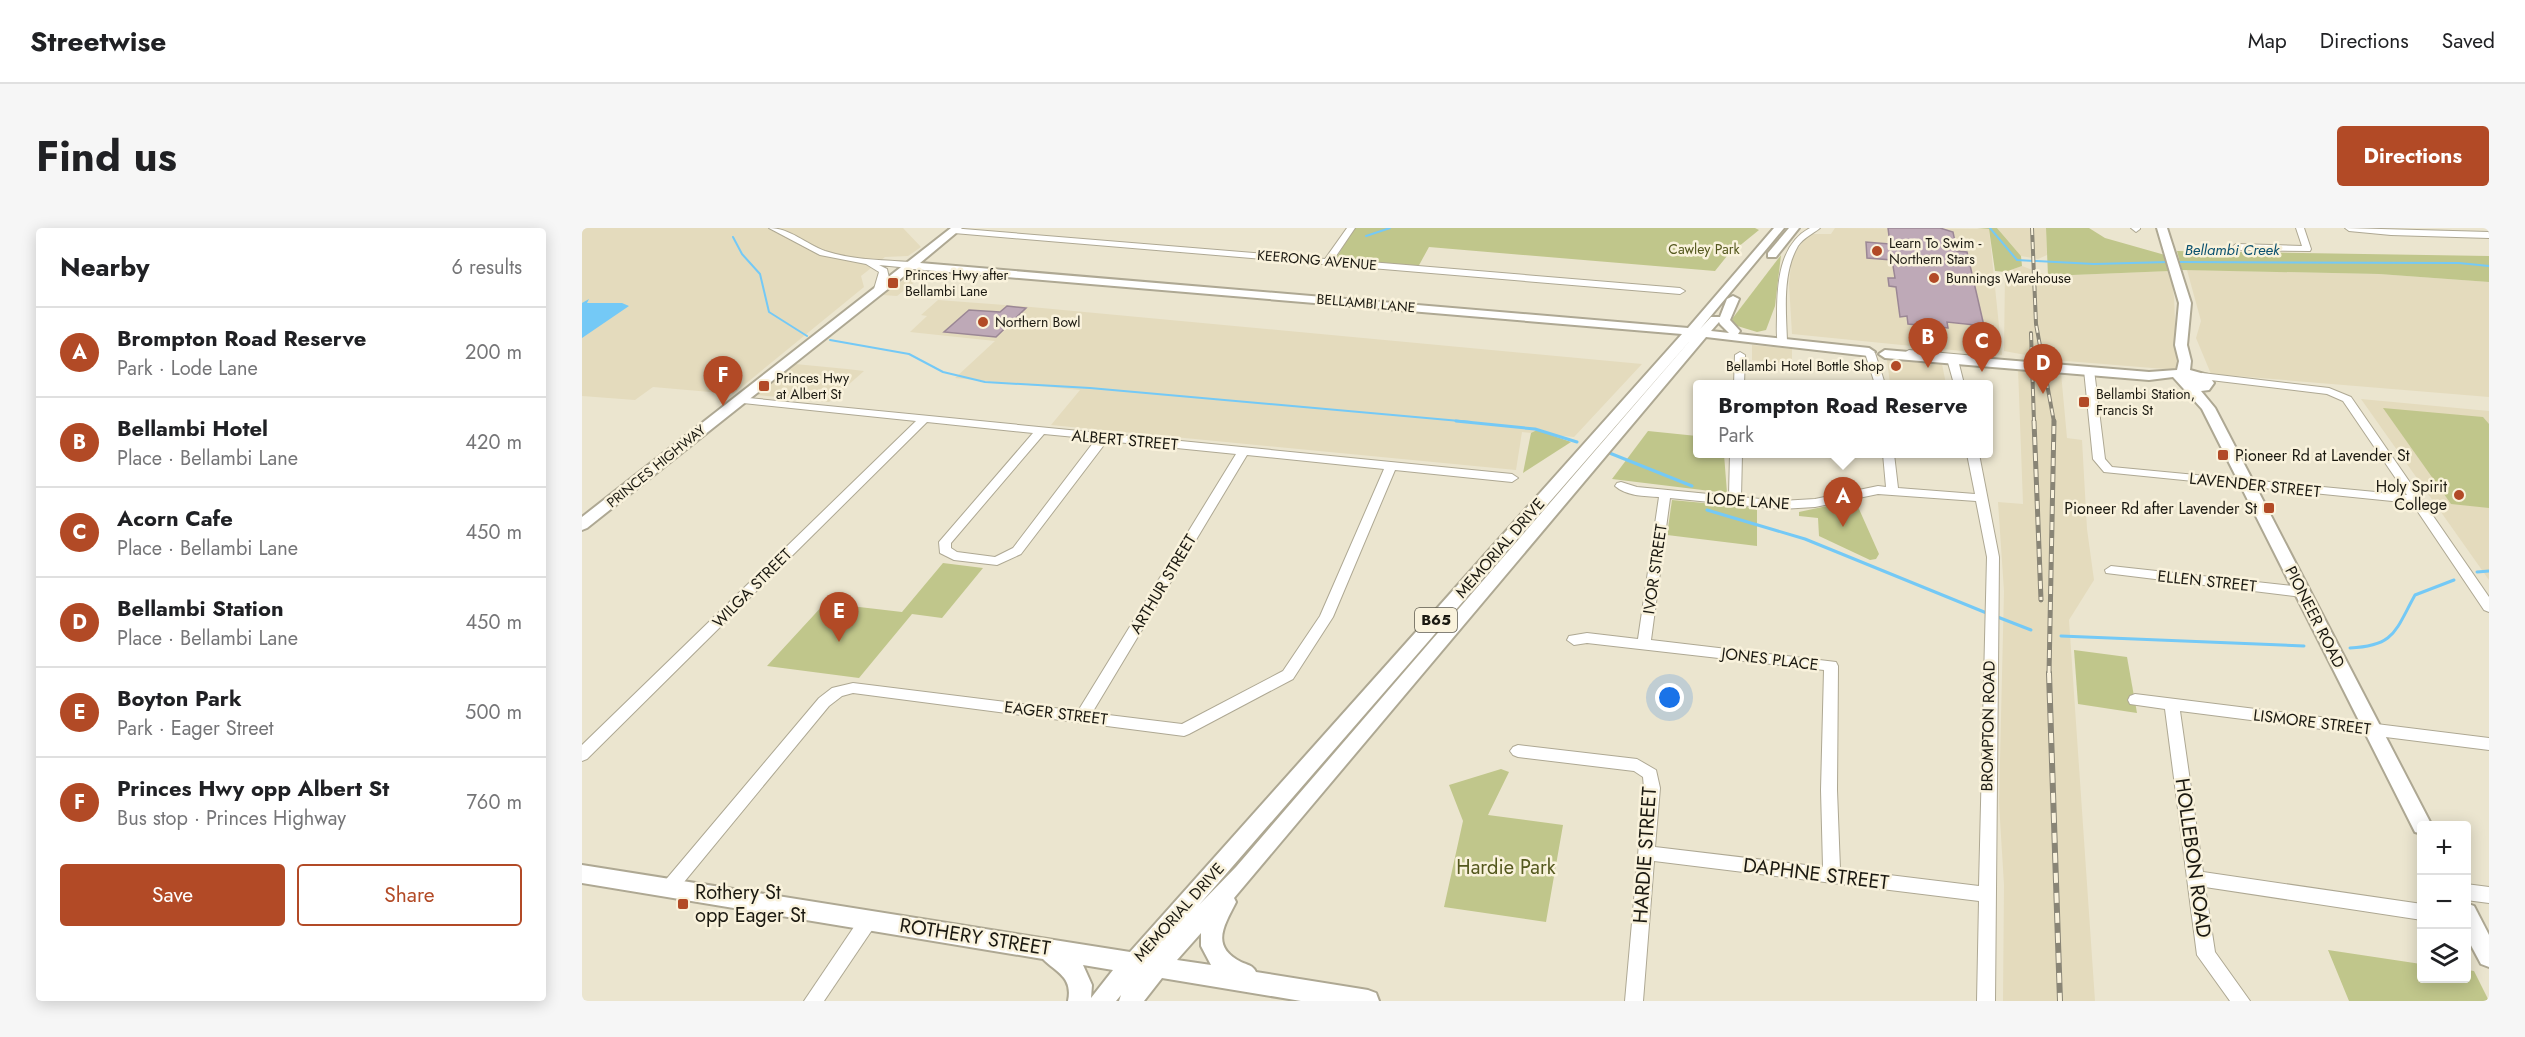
<!DOCTYPE html>
<html lang="en">
<head>
<meta charset="utf-8">
<style>
  :root { --surface:#fff; --page:#f6f6f6; --text:#202124; --muted:#757577; --line:#e0e0e0; --accent:#b24a26 }
  body { margin:0; font-family:Jost,sans-serif; background:var(--page); color:var(--text) }
  .controls { position:absolute; right:18px; bottom:18px; display:grid; overflow:hidden; border-radius:6px; box-shadow:0 3px 15px #0003 }
  .controls button { width:54px; height:54px; display:grid; place-items:center; padding:0; border:0; border-bottom:2px solid var(--line); background:var(--surface); color:var(--text); font:30px sans-serif }
  .you { position:absolute; left:1088px; top:470px; width:21px; height:21px; margin:-15px; border:4px solid #fff; border-radius:50%; background:#1a73e8; box-shadow:0 0 0 9px #1a73e833 }
  .badge { display:grid; place-items:center; width:39px; height:39px; border-radius:50%; background:var(--accent); color:#fff; font-size:20px; font-weight:700 }
  .pin { position:absolute; translate:-50% -50px; filter:drop-shadow(0 2px 3px #0008) }
  .pin::after { content:''; position:absolute; top:32px; width:21px; height:18px; background:inherit; clip-path:polygon(0 0,100% 0,50% 100%) }
  .popup { position:absolute; left:1111px; top:152px; width:300px; height:78px; box-sizing:border-box; display:grid; place-content:center; border-radius:6px; background:var(--surface); filter:drop-shadow(0 2px 4px #0005); font-size:20px; white-space:nowrap; color:var(--muted) }
  .popup b { font-size:22px; color:var(--text) }
  .popup::after { content:''; position:absolute; left:50%; top:100%; margin-left:-12px; border:12px solid transparent; border-top-color:var(--surface) }
  .list { margin:0; padding:0; list-style:none }
  h2 { display:flex; justify-content:space-between; align-items:center; height:78px; margin:0; padding:0 24px; font-size:26px }
  h2 small { font-size:20px; font-weight:400; color:var(--muted) }
  .list li { display:grid; grid-template-columns:39px 1fr auto; gap:18px; align-items:center; box-sizing:border-box; height:90px; padding:0 24px; border-top:2px solid var(--line) }
  .list b { display:block; font-size:22px; white-space:nowrap }
  .list p { margin:0; font-size:20px; white-space:nowrap; color:var(--muted) }
  .list em { font-size:20px; font-style:normal; color:var(--muted) }
  .actions { display:flex; gap:12px; padding:18px 24px }
  .actions a { flex:1; padding:14px 0; border:2px solid var(--accent); border-radius:6px; text-align:center; font-size:21px; color:var(--accent) }
  .actions .main { background:var(--accent); color:#fff }
  .icon { flex:none; width:33px; height:33px; fill:none; stroke:currentColor; stroke-width:2; stroke-linecap:round; stroke-linejoin:round }
  .map { position:relative; flex:none; width:1907px; height:773px; overflow:hidden; border-radius:6px }
  header { display:flex; align-items:center; gap:36px; box-sizing:border-box; height:84px; padding:0 30px; background:var(--surface); border-bottom:2px solid var(--line) }
  header strong { font-size:28px }
  nav { display:flex; gap:33px; margin-inline-start:auto; font-size:21px }
  .intro { display:flex; align-items:center; justify-content:space-between; box-sizing:border-box; height:144px; padding:0 36px }
  h1 { margin:0; font-size:42px }
  .button { padding:15px 27px; border-radius:6px; background:var(--accent); color:#fff; font-size:21px; font-weight:700 }
  main { display:flex; gap:36px; padding:0 36px }
  aside { flex:1; background:var(--surface); border-radius:6px; box-shadow:0 3px 15px #0003 }
  .map>svg:first-child { display:block }
</style>
</head>
<body>
<header>
<strong>Streetwise</strong>
<nav><a>Map</a><a>Directions</a><a>Saved</a></nav>
</header>
<div class="intro"><h1>Find us</h1><a class="button">Directions</a></div>
<main>
<aside>
<h2>Nearby<small>6 results</small></h2>
<ul class="list">
<li><span class="badge">A</span><div><b>Brompton Road Reserve</b><p>Park · Lode Lane</p></div><em>200 m</em></li>
<li><span class="badge">B</span><div><b>Bellambi Hotel</b><p>Place · Bellambi Lane</p></div><em>420 m</em></li>
<li><span class="badge">C</span><div><b>Acorn Cafe</b><p>Place · Bellambi Lane</p></div><em>450 m</em></li>
<li><span class="badge">D</span><div><b>Bellambi Station</b><p>Place · Bellambi Lane</p></div><em>450 m</em></li>
<li><span class="badge">E</span><div><b>Boyton Park</b><p>Park · Eager Street</p></div><em>500 m</em></li>
<li><span class="badge">F</span><div><b>Princes Hwy opp Albert St</b><p>Bus stop · Princes Highway</p></div><em>760 m</em></li>
</ul>
<div class="actions"><a class="main">Save</a><a>Share</a></div>
</aside>
<div class="map">
<svg width="1907" height="773" viewBox="0 0 1907 773">
  <rect width="100%" height="100%" fill="#ebe5cf"/>
  <g fill="#e4dbbd">
    <path d="M0 0H321L339 19 326 28 303 29 279 48 282 59 151 166 71 159 53 172 0 168Z"/>
    <path d="M1253 0 1407 1 1420 127 1210 106 1207 56 1210 28 1227 6H1249Z"/>
    <path d="M1415 0H1464L1465 27 1456 31 1439 28Z"/>
    <path d="M1440 38 1466 48 1588 43 1592 69 1595 142 1472 132 1422 123 1423 44Z"/>
    <path d="M1605 42 1797 46 1907 54V169L1629 146 1614 110 1619 93Z"/>
    <path d="M333 44H345L315 68 300 67Z"/>
    <path d="M356 72 449 79 1060 136 992 209 940 204 934 242 469 197 498 162 373 150 413 113 328 104 345 88 339 87Z"/>
    <path d="M1170 117 1210 121V136L1170 132Z"/>
    <path d="M1305 132 1360 136 1364 156H1308Z"/>
    <path d="M213 136 265 141 282 143 247 174 175 167Z"/>
    <path d="M1436 140 1479 145 1485 210 1500 212 1505 301 1512 352 1487 392 1513 773H1421L1422 657 1417 575 1422 363 1416 274 1441 276Z"/>
    <path d="M1779 171 1907 183V352Z"/>
  </g>
  <g fill="#c0c68b">
    <path d="M772 0H1173L1177 2 1145 28 1133 43 847 19 836 39 753 32Z"/>
    <path d="M1395 0H1415L1439 28 1440 38 1423 44 1413 43 1407 1Z"/>
    <path d="M1464 0H1507L1523 10 1583 27 1588 43 1466 48Z"/>
    <path d="M1595 23 1907 28V54L1797 46 1600 42Z"/>
    <path d="M1199 27 1193 78 1184 102 1175 104 1152 97 1150 91Z"/>
    <path d="M1801 180 1901 189 1907 196V280L1869 276Z"/>
    <path d="M955 202 989 214 941 245 949 205Z"/>
    <path d="M1066 203 1115 208 1116 226H1142L1145 265 1030 251Z"/>
    <path d="M1090 272 1175 280V318L1085 307Z"/>
    <path d="M1273 272 1297 326 1294 331 1288 332 1237 308 1236 290 1217 288V284Z"/>
    <path d="M361 335 401 340 360 390 330 386 277 450 185 438 243 375 320 384Z"/>
    <path d="M1492 422 1545 429 1555 485 1496 476Z"/>
    <path d="M919 541 927 544 906 587 981 597 964 694 862 679 881 593 867 557Z"/>
    <path d="M1746 722 1839 736 1840 750H1884L1885 742 1892 743 1907 773H1767Z"/>
  </g>
  <path fill="#74c9f6" d="M7 71 5 75H40L47 78 0 110V75Z"/>
  <g fill="none" stroke-linecap="round" stroke-linejoin="round">
    <g stroke="#74c9f6" stroke-width="2">
      <path d="M1408 0 1435 32 1512 36 1586 34"/>
      <path d="M784 8 808 0"/>
      <path d="M151 9 160 26 178 46 187 84 225 108"/>
      <path d="M1593 34 1877 35 1907 38"/>
      <path d="M248 112 327 126 361 144 403 154 508 160 889 194"/>
    </g>
    <g stroke="#74c9f6" stroke-width="3">
      <path d="M874 193 953 201 995 214"/>
      <path d="M1025 224 1110 258"/>
      <path d="M1125 282 1223 311 1407 386"/>
      <path d="M1895 344 1907 343"/>
      <path d="M1413 388 1449 402"/>
      <path d="M1479 408 1722 418"/>
      <path d="M1768 420C1813 418 1813 403 1833 367L1872 352"/>
    </g>
  </g>
  <g fill="#bea9b7" stroke="#9b8795" stroke-width="1.5">
    <path d="M1306 0H1358L1371 4 1375 23 1385 24 1402 98 1365 94 1366 100 1326 96 1325 88 1318 89 1314 59 1307 58 1306 50H1313L1310 32 1285 30 1284 14 1308 16Z"/>
    <path d="M425 78 444 80 414 109 362 104 387 82 418 84Z"/>
  </g>
  <g fill="none" stroke-linecap="round" stroke-linejoin="round">
    <g stroke="#aea893" stroke-width="2">
      <g id="minor">
        <path d="M187 0C208 0 224 16 243 23 270 32 300 32 328 34L332 37 328 40 297 37 305 41 307 50 300 63H294L292 61 297 44 284 36 238 27Z"/>
        <path d="M369 0 743 31 765 0H773L752 31 1098 60 1103 63 1098 66 372 5 369 4Z"/>
        <path d="M1228 0H1238C1231 6 1222 9 1216 18 1200 45 1204 83 1205 113L1204 115H1196C1194 107 1195 96 1195 87 1195 57 1197 16 1228 0Z"/>
        <path d="M1549 0H1558V1L1554 4Z"/>
        <path d="M1714 0H1722L1729 21 1728 23 1654 22 1650 19 1654 16 1720 18Z"/>
        <path d="M1763 0 1907 4V10L1809 7 1767 3Z"/>
        <path d="M1288 122 1293 125 1303 156H1293L1283 125Z"/>
        <path d="M1327 122 1405 129 1410 132 1405 135 1376 132 1382 156H1372L1365 131 1323 127 1322 125Z"/>
        <path d="M1158 124 1163 127 1162 156H1152L1153 127Z"/>
        <path d="M1507 139 1512 142 1523 231 1530 239 1825 267 1761 173 1745 166 1620 151 1615 148 1620 145 1747 160 1769 169 1907 369V384L1902 382 1830 275 1522 244 1511 231 1502 142Z"/>
        <path d="M156 169 930 246 936 250 930 254 813 242 751 389 711 451 607 506 602 508 271 465 260 468 247 478 93 665 87 668 81 665 78 660 81 655 237 470 250 460 271 455 496 483 654 226 525 213 439 326 415 337 372 332 358 325 357 314 451 205 345 194 5 531 0 533V517L334 193 152 174 151 172ZM462 206 514 211 431 320 413 329 375 324 369 320V315ZM665 227 802 241 738 388 701 443 600 496 510 485Z"/>
        <path d="M1148 226H1160L1159 269 1199 273 1233 271 1296 258 1304 259 1301 226H1312L1316 260 1393 266 1385 226H1397L1417 329 1413 773H1395L1397 673 1072 633 1061 773H1043L1062 560 1061 549 1052 543 936 529 931 527 928 523 931 519 936 517 1055 531 1074 542 1078 560 1073 619 1241 639 1239 562 1242 442 1005 415 992 417 985 412 987 408 1005 405 1056 411 1077 269C1062 268 1044 268 1033 258L1035 255 1039 254 1055 259 1147 268ZM1296 266 1394 273 1405 329 1397 658 1258 641 1255 562 1256 438 1254 434 1069 412 1088 270 1199 281 1233 279Z"/>
        <path d="M1529 338 1720 359 1727 364 1720 369 1524 345 1523 342Z"/>
        <path d="M1553 466 1907 510V522L1598 483 1621 644 1840 676V692L1623 659 1633 724 1668 773H1648L1615 727 1583 481 1548 476 1546 472 1548 468Z"/>
        <path d="M1884 656 1907 659V675L1884 672Z"/>
        <path d="M286 685 292 687 295 693 292 699 242 773H222L280 687Z"/>
      </g>
    </g>
    <g stroke="#aea893" stroke-width="4">
      <g id="major">
        <path d="M369 0H380L338 35 1106 100 1192 0H1202L1118 101 1129 89H1138L1145 71 1151 68 1157 71 1148 92 1158 103 1156 106 1287 120 1293 124 1287 128 1124 109 652 670 654 674C642 698 628 718 659 734 665 737 671 737 674 744L786 762 794 765 797 773H719L580 750 562 773H537L539 767 534 773H486C491 749 475 745 461 731L0 655V637L548 724 1100 106 331 41 5 300 0 302V289ZM1137 94 1138 96 1147 105 1129 103ZM1112 108 654 639 617 677ZM619 705V718L629 737 595 732ZM501 737 531 742 509 770 510 757Z"/>
        <path d="M1207 0H1217L1194 29H1186V25Z"/>
        <path d="M1575 0H1585L1609 75 1605 117 1609 133 1608 142 1626 147 1632 155 1627 162 1619 163 1633 180 1847 592 1850 598H1840V606L1833 604 1620 181 1591 149 1567 152 1303 130 1297 126 1303 122 1567 144 1595 142 1597 133 1593 117 1597 75Z"/>
        <path d="M1884 675 1892 678 1907 707V739L1899 736 1884 708Z"/>
      </g>
    </g>
    <use href="#minor" fill="#fff" fill-rule="evenodd"/>
    <use href="#major" fill="#fff" fill-rule="evenodd"/>
    <g stroke="#898576" stroke-width="4">
      <g id="rail-far2">
        <path d="M1450 0 1454 96 1472 194"/>
        <path d="M1449 105 1452 194"/>
      </g>
    </g>
    <g stroke="#898576" stroke-width="5">
      <g id="rail-far1">
        <path d="M1452 193 1459 372"/>
        <path d="M1467 446 1472 193"/>
      </g>
    </g>
    <g stroke="#898576" stroke-width="6">
      <path id="rail" d="M1467 445 1478 773"/>
    </g>
    <use href="#rail-far2" stroke="#f9f2dc" stroke-width="2" stroke-dasharray="7" stroke-linecap="butt"/>
    <use href="#rail-far1" stroke="#f9f2dc" stroke-width="3" stroke-dasharray="8" stroke-linecap="butt"/>
    <use href="#rail" stroke="#f9f2dc" stroke-width="4" stroke-dasharray="10" stroke-linecap="butt"/>
  </g>
  <g fill="#b24a26" stroke="#f9f2dc" stroke-width="2">
    <circle cx="1295" cy="23" r="6"/>
    <circle cx="1352" cy="50" r="6"/>
    <rect x="305" y="49" width="12" height="12" rx="3"/>
    <circle cx="401" cy="94" r="6"/>
    <circle cx="1314" cy="138" r="6"/>
    <rect x="176" y="152" width="12" height="12" rx="3"/>
    <rect x="1496" y="168" width="12" height="12" rx="3"/>
    <rect x="1635" y="221" width="12" height="12" rx="3"/>
    <circle cx="1877" cy="267" r="6"/>
    <rect x="1681" y="274" width="12" height="12" rx="3"/>
    <rect x="95" y="670" width="12" height="12" rx="3"/>
  </g>
  <g text-anchor="middle" dominant-baseline="central" stroke-width="5" stroke-linejoin="round" paint-order="stroke">
    <g font-size="14" fill="#1b1911" stroke="#f9f2dc" text-anchor="start">
      <text x="1307" y="15">Learn To Swim -<tspan x="1307" dy="16">Northern Stars</tspan></text>
      <text x="323" y="47">Princes Hwy after<tspan x="323" dy="16">Bellambi Lane</tspan></text>
      <text x="1364" y="50">Bunnings Warehouse</text>
      <text x="413" y="94">Northern Bowl</text>
      <text x="1302" y="138" text-anchor="end">Bellambi Hotel Bottle Shop</text>
      <text x="194" y="150">Princes Hwy<tspan x="194" dy="16">at Albert St</tspan></text>
      <text x="1514" y="166">Bellambi Station,<tspan x="1514" dy="16">Francis St</tspan></text>
    </g>
    <g font-size="14" fill="#54581e" stroke="#f9f2dc">
      <text x="1122" y="21">Cawley Park</text>
    </g>
    <g font-size="14" fill="#1b1911" stroke="#f9f2dc">
      <text transform="translate(735 32) rotate(5)">KEERONG AVENUE</text>
      <text transform="translate(784 75) rotate(5)">BELLAMBI LANE</text>
      <text transform="translate(74 238) rotate(-39)">PRINCES HIGHWAY</text>
    </g>
    <g font-size="15" font-style="italic" fill="#0b516f" stroke="#f9f2dc">
      <text x="1650" y="22">Bellambi Creek</text>
    </g>
    <rect fill="#f9f2dc" stroke="#5e5a4e" stroke-width="1.5" x="833" y="380" width="42" height="24" rx="4.5"/>
    <g font-size="15" font-weight="bold" fill="#1b1911">
      <text x="854" y="392">B65</text>
    </g>
    <g font-size="16" fill="#1b1911" stroke="#f9f2dc">
      <text transform="translate(543 212) rotate(5)">ALBERT STREET</text>
      <text transform="translate(1673 257) rotate(6)">LAVENDER STREET</text>
      <text transform="translate(1166 273) rotate(4)">LODE LANE</text>
      <text transform="translate(918 320) rotate(-49)">MEMORIAL DRIVE</text>
      <text transform="translate(1073 341) rotate(-82)">IVOR STREET</text>
      <text transform="translate(1625 353) rotate(6)">ELLEN STREET</text>
      <text transform="translate(581 356) rotate(-59)">ARTHUR STREET</text>
      <text transform="translate(170 360) rotate(-45)">WILGA STREET</text>
      <text transform="translate(1733 389) rotate(63)">PIONEER ROAD</text>
      <text transform="translate(1188 431) rotate(7)">JONES PLACE</text>
      <text transform="translate(474 485) rotate(7)">EAGER STREET</text>
      <text transform="translate(1730 494) rotate(7)">LISMORE STREET</text>
      <text transform="translate(1406 498) rotate(-89)">BROMPTON ROAD</text>
      <text transform="translate(597 684) rotate(-48)">MEMORIAL DRIVE</text>
    </g>
    <g font-size="16" fill="#1b1911" stroke="#f9f2dc" text-anchor="end">
      <text x="1653" y="227" text-anchor="start">Pioneer Rd at Lavender St</text>
      <text x="1865" y="258">Holy Spirit<tspan x="1865" dy="18">College</tspan></text>
      <text x="1675" y="280">Pioneer Rd after Lavender St</text>
    </g>
    <g font-size="20" fill="#1b1911" stroke="#f9f2dc">
      <text transform="translate(1063 627) rotate(-86)">HARDIE STREET</text>
      <text transform="translate(1611 630) rotate(82)">HOLLEBON ROAD</text>
      <text transform="translate(1234 646) rotate(7)">DAPHNE STREET</text>
      <text transform="translate(393 709) rotate(9)">ROTHERY STREET</text>
    </g>
    <g font-size="20" fill="#54581e" stroke="#f9f2dc">
      <text x="924" y="639">Hardie Park</text>
    </g>
    <g font-size="20" fill="#1b1911" stroke="#f9f2dc" text-anchor="start">
      <text x="113" y="664">Rothery St<tspan x="113" dy="23">opp Eager St</tspan></text>
    </g>
  </g>
</svg>
<div class="controls">
<button>+</button>
<button>−</button>
<button><svg class="icon" aria-label="layers" viewBox="0 0 24 24"><path d="M12 4l9 5-9 5-9-5zM3 14l9 5 9-5"/></svg></button>
</div>
<div class="you"></div>
<div class="pin badge" style="left:1261px;top:299px">A</div>
<div class="popup"><b>Brompton Road Reserve</b>Park</div>
<div class="pin badge" style="left:1346px;top:140px">B</div>
<div class="pin badge" style="left:1400px;top:144px">C</div>
<div class="pin badge" style="left:1461px;top:166px">D</div>
<div class="pin badge" style="left:257px;top:414px">E</div>
<div class="pin badge" style="left:141px;top:178px">F</div>
</div>
</main>
</body>
</html>
